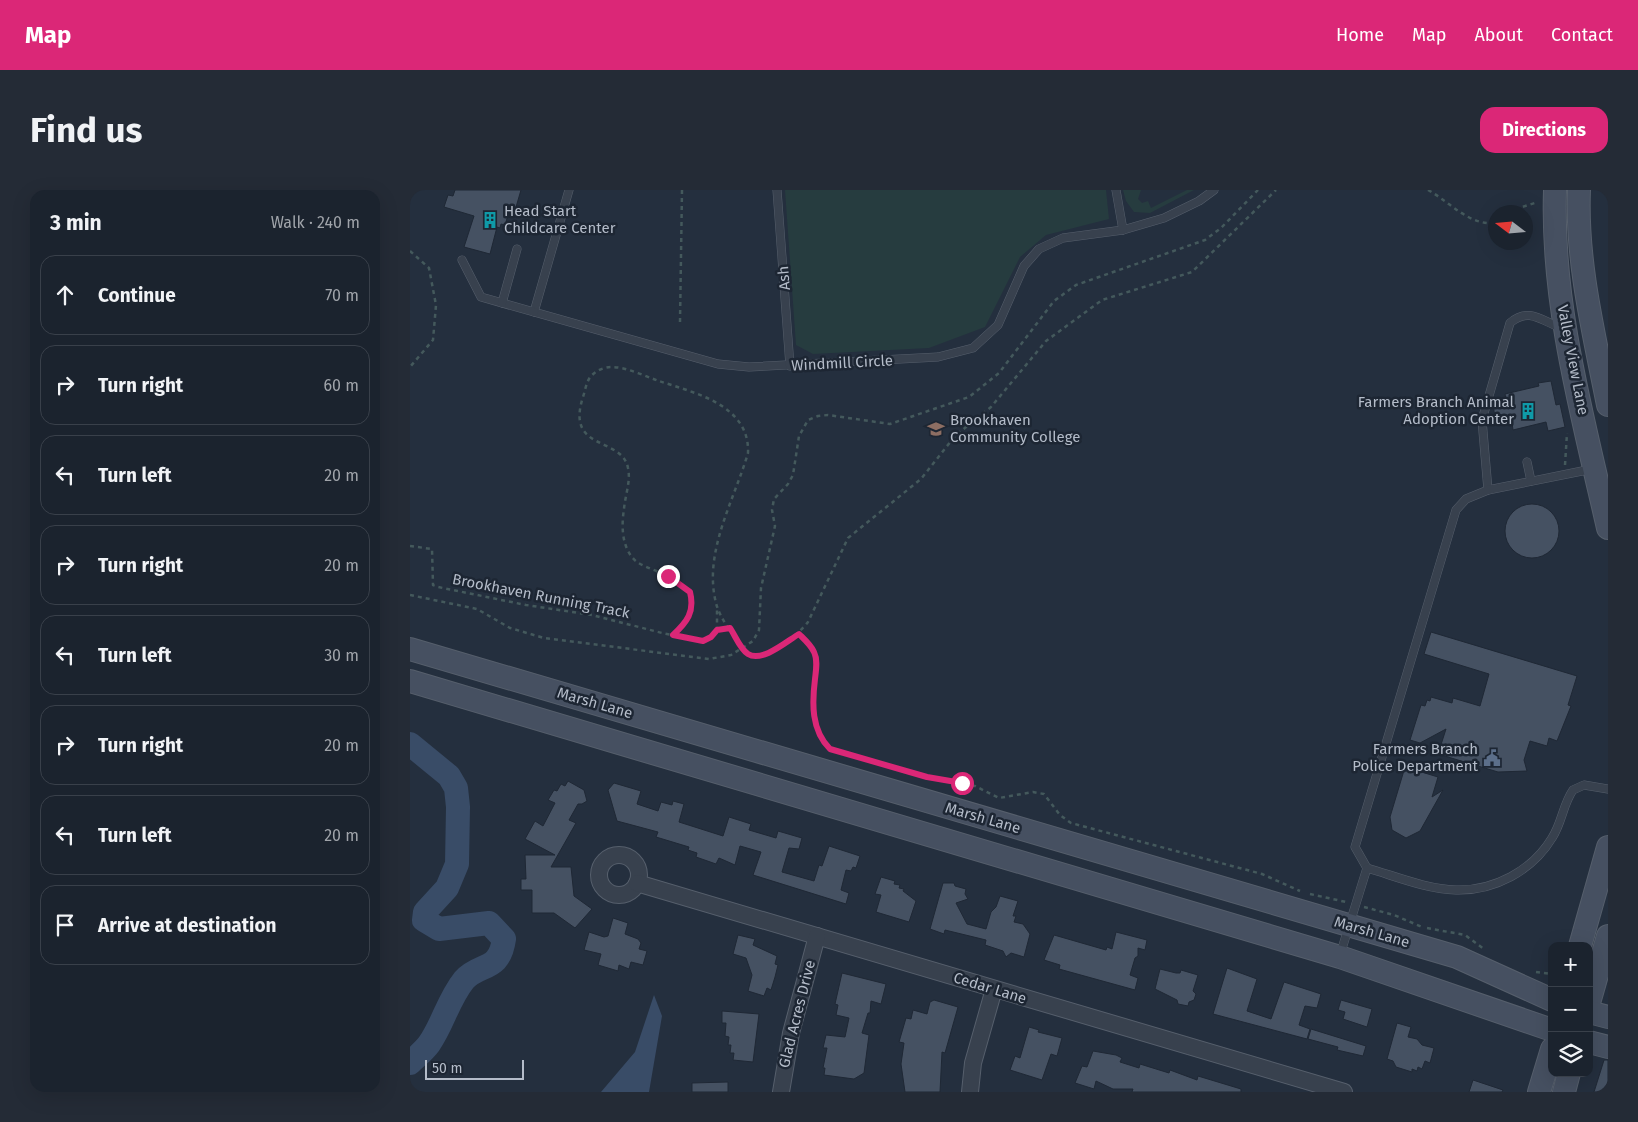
<!DOCTYPE html>
<html lang="en">
<head>
<meta charset="utf-8">
<style>
  :root { --surface:#1b232e; --page:#242b36; --text:#f1f3f6; --muted:#a0a4aa; --line:#39404a; --accent:#db2777 }
  body { margin:0; font-family:"Fira Sans",sans-serif; background:var(--page); color:var(--text) }
  .controls { position:absolute; right:15px; bottom:15px; display:grid; overflow:hidden; border-radius:10px; box-shadow:0 5px 20px #0002 }
  .controls button { width:45px; height:45px; display:grid; place-items:center; padding:0; border:0; border-bottom:1px solid var(--line); background:var(--surface); color:var(--text); font:25px sans-serif }
  .compass { position:absolute; left:1078px; top:15px; width:45px; height:45px; border-radius:50%; background:var(--surface); box-shadow:0 5px 20px #0002; rotate:286deg }
  .scale { position:absolute; left:15px; bottom:12px; width:99px; box-sizing:border-box; padding-left:5px; border:2px solid #b4bcc9; border-top:0; font-size:14px; line-height:18px; white-space:nowrap; color:#b4bcc9; -webkit-text-stroke:4px #1d2633; paint-order:stroke }
  .stop { position:absolute; width:15px; height:15px; margin:-11px; border:4px solid #db2777; border-radius:50%; background:#fff }
  .stop.end { background:#db2777; border-color:#fff; box-shadow:0 1px 5px #0008 }
  .list { margin:0; padding:0; list-style:none }
  h2 { display:flex; justify-content:space-between; align-items:center; height:65px; margin:0; padding:0 20px; font-size:21px }
  h2 small { font-size:16px; font-weight:400; color:var(--muted) }
  .list li { display:grid; grid-template-columns:32px 1fr auto; gap:15px; align-items:center; box-sizing:border-box; height:80px; margin:0 10px 10px; padding:0 10px; border:1px solid var(--line); border-radius:15px }
  .list b { display:block; font-size:19px; white-space:nowrap }
  .list em { font-size:16px; font-style:normal; color:var(--muted) }
  .icon { flex:none; width:28px; height:28px; fill:none; stroke:currentColor; stroke-width:2; stroke-linecap:round; stroke-linejoin:round }
  .map { position:relative; flex:none; width:1198px; height:902px; overflow:hidden; border-radius:15px }
  header { display:flex; align-items:center; gap:30px; box-sizing:border-box; height:70px; padding:0 25px; background:var(--accent); color:#fff }
  header strong { font-size:24px }
  nav { display:flex; gap:28px; margin-inline-start:auto; font-size:18px }
  .intro { display:flex; align-items:center; justify-content:space-between; box-sizing:border-box; height:120px; padding:0 30px }
  h1 { margin:0; font-size:35px }
  .button { padding:12px 22px; border-radius:15px; background:var(--accent); color:#fff; font-size:18px; font-weight:700 }
  main { display:flex; gap:30px; padding:0 30px }
  aside { flex:1; background:var(--surface); border-radius:15px; box-shadow:0 5px 20px #0002 }
  .map>svg:first-child { display:block }
</style>
</head>
<body>
<header>
<strong>Map</strong>
<nav><a>Home</a><a>Map</a><a>About</a><a>Contact</a></nav>
</header>
<div class="intro"><h1>Find us</h1><a class="button">Directions</a></div>
<main>
<aside>
<h2>3 min<small>Walk · 240 m</small></h2>
<ul class="list">
<li><svg class="icon" aria-label="ahead" viewBox="0 0 24 24"><path d="M12 20V5M6 11l6-6 6 6"/></svg><div><b>Continue</b></div><em>70 m</em></li>
<li><svg class="icon" aria-label="right" viewBox="0 0 24 24"><path d="M7 20v-9h11M14 6l5 5-5 5"/></svg><div><b>Turn right</b></div><em>60 m</em></li>
<li><svg class="icon" aria-label="left" viewBox="0 0 24 24"><path d="M17 20v-9H6M10 6l-5 5 5 5"/></svg><div><b>Turn left</b></div><em>20 m</em></li>
<li><svg class="icon" aria-label="right" viewBox="0 0 24 24"><path d="M7 20v-9h11M14 6l5 5-5 5"/></svg><div><b>Turn right</b></div><em>20 m</em></li>
<li><svg class="icon" aria-label="left" viewBox="0 0 24 24"><path d="M17 20v-9H6M10 6l-5 5 5 5"/></svg><div><b>Turn left</b></div><em>30 m</em></li>
<li><svg class="icon" aria-label="right" viewBox="0 0 24 24"><path d="M7 20v-9h11M14 6l5 5-5 5"/></svg><div><b>Turn right</b></div><em>20 m</em></li>
<li><svg class="icon" aria-label="left" viewBox="0 0 24 24"><path d="M17 20v-9H6M10 6l-5 5 5 5"/></svg><div><b>Turn left</b></div><em>20 m</em></li>
<li><svg class="icon" aria-label="arrive" viewBox="0 0 24 24"><path d="M6 21V4h12l-3 4 3 4H6"/></svg><div><b>Arrive at destination</b></div></li>
</ul>
</aside>
<div class="map">
<svg width="1198" height="902" viewBox="0 0 1198 902">
  <rect width="100%" height="100%" fill="#242f3e"/>
  <g fill="#263c3f">
    <path d="M375 0H696L699 29 636 45 610 67 575 137 519 158 403 164 386 155Z"/>
    <path d="M713 0H731L728 9 732 13 738 11 741 18 777 0H784L740 23 724 22 716 11Z"/>
  </g>
  <path fill="#394c67" d="M244 805 252 826 239 902H191L225 862Z"/>
  <g fill="none" stroke-linecap="round" stroke-linejoin="round">
    <path stroke="#394c67" stroke-width="24" d="M0 554 39 586 46 598 48 617 47 674 37 698 15 722 14 730 29 739 79 733 94 749C89 783 70 772 54 790 38 810 33 834 19 854 14 861 6 867 0 873"/>
  </g>
  <g fill="#455162" stroke="#1f2835">
    <path d="M45 0H111L104 24 99 22 95 35 91 34 90 38 87 37 80 64 54 57 64 26 34 17 38 5 43 6Z"/>
    <path d="M1141 191 1146 215 1150 214 1155 237 1138 241 1136 232 1103 240 1101 226 1085 230 1083 212 1096 209 1095 204 1129 196 1128 193Z"/>
    <circle cx="1122" cy="341" r="27"/>
    <path d="M1021 442 1167 486 1158 515 1161 516 1147 551 1139 548 1137 556 1120 551 1114 570 1117 581 1088 582 1028 564 1036 539 1010 553 1000 550 1011 515 1015 516 1017 510 1020 511 1021 507 1042 513 1043 508 1070 516 1079 484 1014 464Z"/>
    <path d="M995 577 1028 587 1022 607 1033 600 1010 641 996 648 982 640 980 627Z"/>
    <path d="M158 591 174 600 177 611 172 614H168L159 630 166 633 141 677H161L164 706 182 719 165 738 144 723H122V700H111V689H116L115 665H145L115 649 125 631 133 636 145 613 138 610 144 600 147 601 151 594 155 596Z"/>
    <path d="M204 593 231 601 227 614 248 621 251 612 262 615 263 611 274 614 269 632 313 646 319 627 341 634 339 640 366 648 368 641 392 648 389 659 379 658 372 682 404 691 409 675 412 676 419 656 450 666 446 678 443 677 441 681 436 680 431 700 439 703 436 714 343 685 351 662 330 656 325 675 309 668 306 674 286 667 287 663 278 660 279 657 246 647 248 642 207 631 198 600Z"/>
    <path d="M471 687 485 691 484 694 490 695 489 698 494 699 493 701 506 711 499 732 466 722 471 705 465 704Z"/>
    <path d="M533 693H544L545 696 556 699 555 704 558 709 546 713 557 734 576 739 581 722 586 717 590 706 608 711 603 726H606L604 732 613 734 620 744 614 767 601 763 596 767 593 761 575 755 576 750 535 740 534 744 520 739Z"/>
    <path d="M203 728 218 733 215 744 228 749 231 753 229 759 237 761 233 775 221 772 219 779 209 775 208 781 188 775 191 764 174 760 179 742 194 747 198 746Z"/>
    <path d="M706 742 737 750 735 760 728 758V766L725 768 720 785 728 788 725 800 649 779 650 775 634 770 644 745 696 760 697 757 702 759Z"/>
    <path d="M328 745 345 749 343 755 367 766 365 774 368 775 365 787 361 800 357 798 354 806 338 801 342 785 336 768 323 764Z"/>
    <path d="M817 778 847 789 837 821 861 829 874 792 911 804 907 818 895 816 889 835 900 839 897 849 803 824Z"/>
    <path d="M750 779 766 783H770L771 780 788 785 783 801 786 804 784 810 779 812 778 816 768 814 767 810 745 799Z"/>
    <path d="M432 783 476 794 471 814 461 811 460 823H458L452 843 459 845 454 883 444 889 414 885 415 878H413L417 858H413L416 845 435 847 439 828 426 825 428 815 425 814Z"/>
    <path d="M524 810 548 817 535 863 532 862 530 902H495L491 874 494 853 489 852 496 828 501 829 503 820 517 824 520 812Z"/>
    <path d="M931 810 962 819 957 837 933 829 935 822 928 820Z"/>
    <path d="M312 821 349 824 343 872 323 870 324 863H320L321 855H318L319 847 315 846 316 833H312Z"/>
    <path d="M987 833 1001 837 998 847 1007 849 1012 855 1024 858 1020 873 1015 871 1012 879 1008 877 1007 881 1002 879V882L986 877 983 871 977 869Z"/>
    <path d="M619 837 629 840 628 842 652 848 647 866 641 864 632 890 600 880 605 866 610 868Z"/>
    <path d="M901 839 956 856 953 866 927 860 928 857 898 849Z"/>
    <path d="M683 861 706 865 712 868 710 872 729 878 730 874 759 883 760 880 787 890 788 886 831 899V902H722L723 899H703L686 891 684 899 665 893 672 876 677 877Z"/>
    <path d="M1194 870H1198V902H1184Z"/>
    <path d="M1063 890 1093 900 1092 902H1059Z"/>
    <path d="M318 892V902H282V893Z"/>
  </g>
  <g fill="none" stroke-linecap="round" stroke-linejoin="round">
    <g stroke="#565f6c" stroke-width="9">
      <g id="lane">
        <path d="M159 0 124 122 308 174 339 177 528 167 563 158 588 135 614 76 629 59 653 48 713 40 754 28 789 11 804 0"/>
        <path d="M367 0 380 176"/>
        <path d="M706 0 713 40"/>
        <path d="M52 70 71 107 124 122"/>
        <path d="M92 113 107 59"/>
        <path d="M1117 272 1121 291"/>
        <path d="M1078 300 1072 230 1100 133C1118 117 1131 130 1151 138"/>
        <path d="M957 678 945 657 1046 320 1056 309 1078 300 1182 279"/>
        <path d="M930 765 957 678C985 686 1016 699 1046 700 1084 701 1122 681 1142 648 1152 633 1153 614 1163 600L1174 595 1198 599"/>
      </g>
    </g>
    <g stroke="#565f6c" stroke-width="18">
      <g id="street">
        <circle cx="209" cy="685" r="20"/>
        <path d="M227 693 934 902"/>
        <path d="M371 902 381 843 407 746"/>
        <path d="M560 902 563 873 584 799"/>
      </g>
    </g>
    <g stroke="#565f6c" stroke-width="24">
      <g id="secondary">
        <path d="M1145 0C1141 114 1173 228 1198 338"/>
        <path d="M1169 0C1166 72 1184 144 1198 215"/>
        <path d="M0 459 1047 767 1142 810"/>
        <path d="M0 491 930 767 1142 840"/>
        <path d="M1170 756 1198 657"/>
        <path d="M1179 813 1198 746"/>
        <path d="M1179 822 1198 827"/>
        <path d="M1179 852 1198 857"/>
        <path d="M1129 902 1142 859"/>
        <path d="M1154 902 1159 883"/>
      </g>
    </g>
    <g stroke="#44595c" stroke-width="2.5" stroke-dasharray="4 4" stroke-linecap="butt">
      <path d="M1018 0C1040 12 1059 36 1086 33"/>
      <path d="M1092 22H1102"/>
      <path d="M1107 22 1112 17 1128 12"/>
      <path d="M0 61 19 78 26 115 23 150 0 177"/>
      <path d="M270 132 272 0"/>
      <path d="M1155 275 1157 243"/>
      <path d="M0 356 22 359 23 395 28 397 116 415 182 425 252 443 293 451 301 447 307 440V418"/>
      <path d="M0 405 67 419 100 438 134 448 299 469 321 465 343 451 349 440 351 398 365 336 362 320 364 309 378 294 383 285 389 246 398 230 408 226 418 225 480 234 559 207 589 183 644 111 666 95 795 50 811 38 848 0"/>
      <path d="M307 440 319 437"/>
      <path d="M389 444C394 449 401 455 404 462 408 470 406 480 405 489 402 513 401 540 420 559L517 587 565 596 589 608 623 602 634 604 650 625 661 633 852 684 890 701"/>
      <path d="M263 445C277 432 285 422 280 402 273 397 266 391 258 387 249 381 236 378 227 372 212 360 211 338 214 319 215 306 221 291 218 278 212 246 155 262 173 207 175 201 176 194 179 189 183 182 193 177 201 177 217 177 234 186 249 191 285 203 340 215 338 263 324 311 293 362 306 413 310 430 326 448 336 463 354 474 387 446 398 432L438 348 511 289 545 246 581 217 636 151 692 110 782 82 866 0"/>
      <path d="M900 704 936 712"/>
      <path d="M954 717 984 725 1012 737"/>
      <path d="M1017 738 1055 745 1074 759"/>
      <path d="M1126 782 1141 784"/>
    </g>
    <use href="#lane" stroke="#38414e" stroke-width="8"/>
    <use href="#street" stroke="#38414e" stroke-width="16"/>
    <use href="#secondary" stroke="#465061" stroke-width="22"/>
  </g>
  <g fill="none" stroke-linecap="round" stroke-linejoin="round">
    <path stroke="#db2777" stroke-width="6" d="M258 386 280 402C285 422 277 432 263 445L293 451 301 447 307 440 320 438C325 445 330 459 338 464 352 473 377 451 389 444 394 449 401 455 404 462 408 470 406 480 405 489 402 513 401 540 420 559L517 587 552 593"/>
  </g>
  <defs>
    <g id="building-bare" transform="scale(1.35)"><path d="M-4-6H4V6H1V3H-1V6H-4ZM-2.5-4.3h1.7v1.8h-1.7ZM.8-4.3h1.7v1.8H.8ZM-2.5-1h1.7V.8h-1.7ZM.8-1h1.7V.8H.8Z" fill="#0f9aa8" stroke="#1d2633" stroke-width="2.5" paint-order="stroke"/></g>
    <g id="university-bare" transform="scale(1.35)"><path d="M0-5L7-2L0 1L-7-2ZM-4 1L0 2.5L4 1V4Q0 6-4 4Z" fill="#8d6e63" stroke="#1d2633" stroke-width="2.5" paint-order="stroke"/></g>
    <g id="civic-bare" transform="scale(1.35)"><path d="M-.6-6.5H3V-4.5H.6V-3L4-1V1h2V6H-6V1h2V-1L-.6-3ZM-1.2 2.5V6h2.4V2.5Z" fill="#5c6f8a" stroke="#1d2633" stroke-width="2.5" paint-order="stroke"/></g>
  </defs>
  <g fill-rule="evenodd">
    <use href="#building-bare" x="80" y="30"/>
    <use href="#building-bare" x="1118" y="221"/>
    <use href="#university-bare" x="526" y="239"/>
    <use href="#civic-bare" x="1082" y="568"/>
  </g>
  <g text-anchor="middle" dominant-baseline="central" stroke-width="5" stroke-linejoin="round" paint-order="stroke">
    <g font-size="15" fill="#b4bcc9" stroke="#1d2633" text-anchor="start">
      <text x="94" y="21">Head Start<tspan x="94" dy="17">Childcare Center</tspan></text>
      <text x="1104" y="212" text-anchor="end">Farmers Branch Animal<tspan x="1104" dy="17">Adoption Center</tspan></text>
      <text x="540" y="230">Brookhaven<tspan x="540" dy="17">Community College</tspan></text>
      <text x="1068" y="559" text-anchor="end">Farmers Branch<tspan x="1068" dy="17">Police Department</tspan></text>
    </g>
    <g font-size="15" fill="#b4bcc9" stroke="#1d2633">
      <text transform="translate(374 88) rotate(-95)">Ash</text>
      <text transform="translate(1163 170) rotate(79)">Valley View Lane</text>
      <text transform="translate(432 173) rotate(-3)">Windmill Circle</text>
      <text transform="translate(131 406) rotate(11)">Brookhaven Running Track</text>
      <text transform="translate(185 513) rotate(16)">Marsh Lane</text>
      <text transform="translate(573 628) rotate(16)">Marsh Lane</text>
      <text transform="translate(962 742) rotate(16)">Marsh Lane</text>
      <text transform="translate(580 798) rotate(17)">Cedar Lane</text>
      <text transform="translate(387 824) rotate(-76)">Glad Acres Drive</text>
    </g>
  </g>
</svg>
<div class="controls">
<button>+</button>
<button>−</button>
<button><svg class="icon" aria-label="layers" viewBox="0 0 24 24"><path d="M12 4l9 5-9 5-9-5zM3 14l9 5 9-5"/></svg></button>
</div>
<svg class="compass" viewBox="-18 -18 36 36"><path d="M0-13l5 13h-10z" fill="#e53935"/><path d="M0 13l5-13h-10z" fill="#a0a4aa"/></svg>
<div class="scale">50 m</div>
<div class="stop" style="left:552px;top:593px"></div>
<div class="stop end" style="left:258px;top:386px"></div>
</div>
</main>
</body>
</html>
